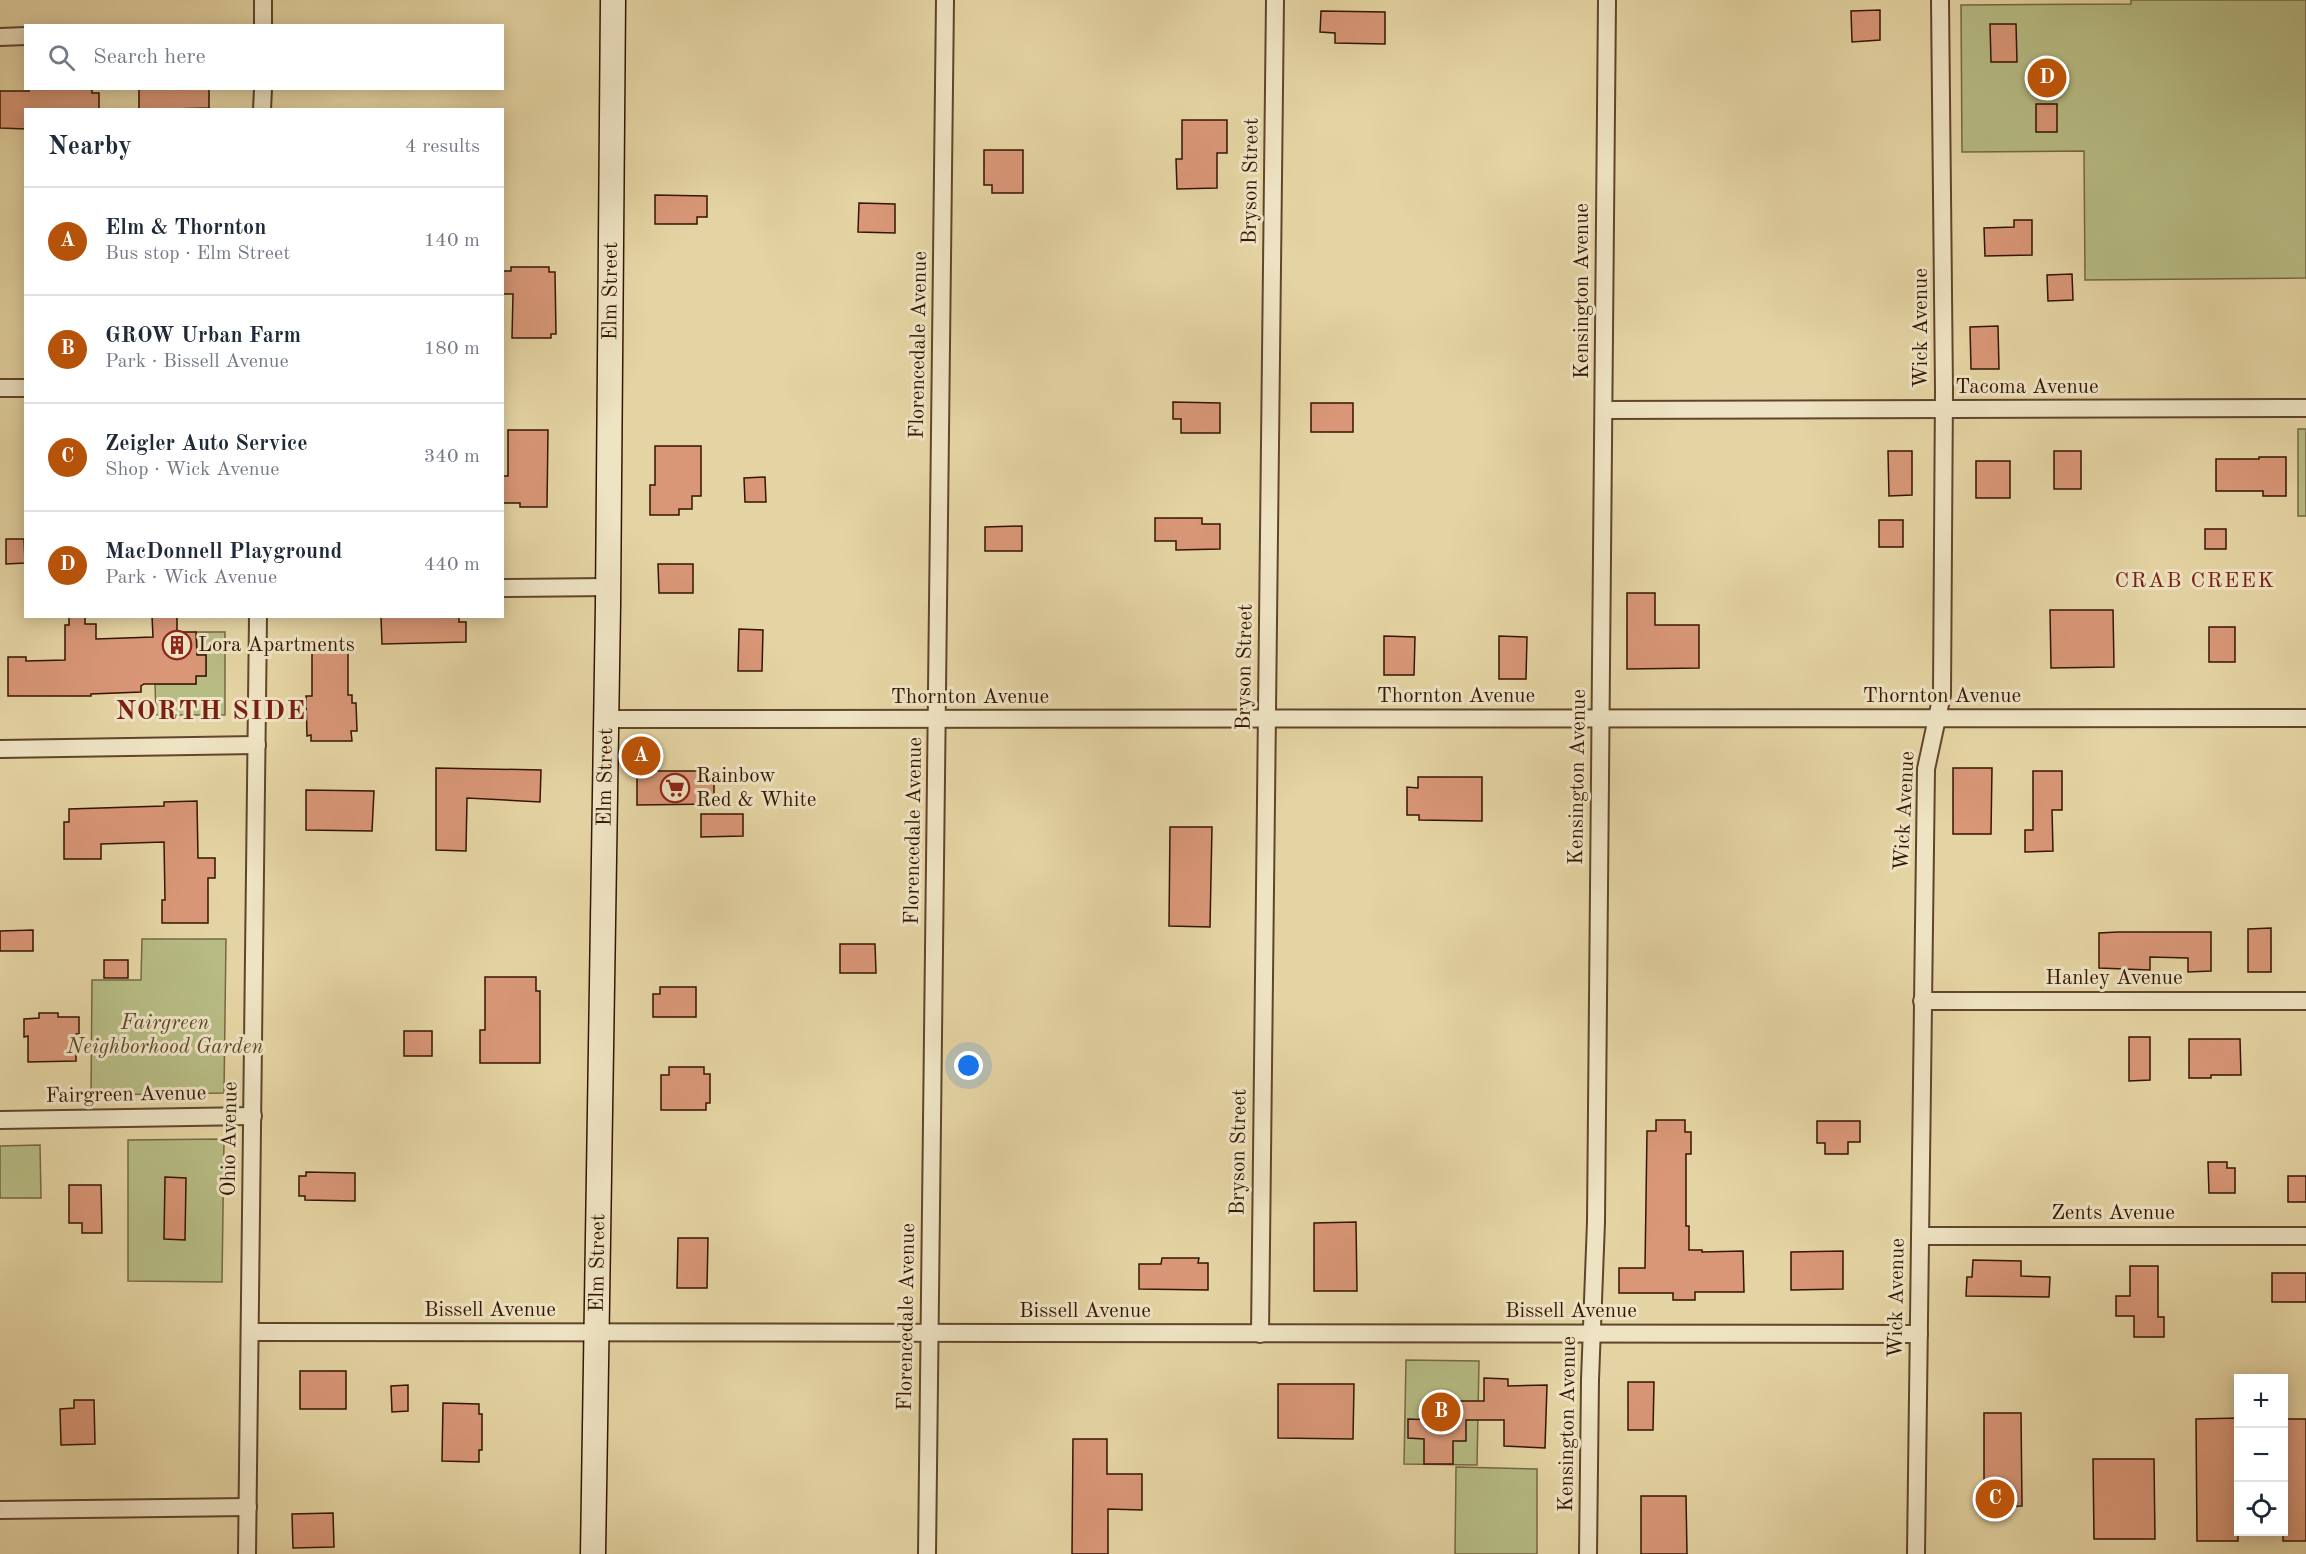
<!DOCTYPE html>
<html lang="en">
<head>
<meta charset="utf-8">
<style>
  :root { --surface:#fff; --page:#f6f6f7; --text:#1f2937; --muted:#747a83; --line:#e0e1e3; --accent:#b45309 }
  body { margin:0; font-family:"Old Standard TT",serif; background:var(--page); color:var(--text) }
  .controls { position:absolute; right:18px; bottom:18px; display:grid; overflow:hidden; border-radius:0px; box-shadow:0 3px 15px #0003 }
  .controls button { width:54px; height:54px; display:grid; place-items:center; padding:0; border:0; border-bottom:2px solid var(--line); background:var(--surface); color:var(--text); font:30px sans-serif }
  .you { position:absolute; left:969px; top:1066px; width:21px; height:21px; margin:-15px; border:4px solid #fff; border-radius:50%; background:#1a73e8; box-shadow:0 0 0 9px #1a73e833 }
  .badge { display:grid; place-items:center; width:39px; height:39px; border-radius:50%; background:var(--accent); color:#fff; font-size:20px; font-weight:700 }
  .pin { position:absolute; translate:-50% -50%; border:3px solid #fff; box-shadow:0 2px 6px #0006 }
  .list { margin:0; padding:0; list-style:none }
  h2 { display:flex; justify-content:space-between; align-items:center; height:78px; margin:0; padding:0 24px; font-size:26px }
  h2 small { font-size:20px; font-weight:400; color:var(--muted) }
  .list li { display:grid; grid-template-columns:39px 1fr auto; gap:18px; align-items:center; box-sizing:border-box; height:108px; padding:0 24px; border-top:2px solid var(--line) }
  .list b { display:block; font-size:22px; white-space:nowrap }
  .list p { margin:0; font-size:20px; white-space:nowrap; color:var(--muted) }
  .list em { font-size:20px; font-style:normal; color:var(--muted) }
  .icon { flex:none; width:33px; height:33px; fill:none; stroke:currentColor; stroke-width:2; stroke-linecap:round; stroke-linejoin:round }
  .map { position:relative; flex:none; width:2306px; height:1554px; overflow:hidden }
  .search { position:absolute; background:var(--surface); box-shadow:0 3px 15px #0003; left:24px; top:24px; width:480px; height:66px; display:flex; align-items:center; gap:15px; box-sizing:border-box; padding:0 21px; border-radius:0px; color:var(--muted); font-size:22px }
  .panel { position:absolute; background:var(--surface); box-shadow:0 3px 15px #0003; left:24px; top:108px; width:480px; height:510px; border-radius:0px }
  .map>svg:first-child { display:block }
</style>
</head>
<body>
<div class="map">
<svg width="2306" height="1554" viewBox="0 0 2306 1554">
  <rect width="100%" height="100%" fill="#e5d4a3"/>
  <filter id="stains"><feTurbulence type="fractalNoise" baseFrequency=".00333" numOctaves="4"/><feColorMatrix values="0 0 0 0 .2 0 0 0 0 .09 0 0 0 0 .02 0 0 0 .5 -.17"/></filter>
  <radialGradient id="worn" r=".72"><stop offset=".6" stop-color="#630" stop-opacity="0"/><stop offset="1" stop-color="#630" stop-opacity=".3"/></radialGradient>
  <g fill="#b7bc84" stroke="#766844" stroke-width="1.5">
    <path d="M2131 0H2306V278L2085 280 2084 151 1962 152 1961 5 2131 4Z"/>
    <rect x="2298" y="429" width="8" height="87"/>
    <path d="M196 632H225V715H156L155 684H196V676H206V655H197Z"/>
    <path d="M142 939H226L224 1093 91 1095 92 980H141Z"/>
    <path d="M224 1139 222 1282 128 1281V1140Z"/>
    <path d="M40 1145 41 1198H0V1146Z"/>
    <path d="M1406 1360 1479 1361 1477 1465 1404 1464Z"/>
    <path d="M1456 1467 1537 1469V1554H1455Z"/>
  </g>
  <g fill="#d99777" stroke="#351503" stroke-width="1.5">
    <path d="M1880 10V40L1852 42 1851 11Z"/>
    <path d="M1321 11 1385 12V44L1335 43V33L1320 32Z"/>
    <path d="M1990 24H2016L2017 62H1991Z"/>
    <path d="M29 88H92V93H99V110H26V129L0 128V91H29Z"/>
    <path d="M209 88V108L139 110V89Z"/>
    <rect x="2036" y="104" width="21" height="28"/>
    <path d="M1182 120H1227V153H1217V188L1177 189 1176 159H1182Z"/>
    <path d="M984 150H1023V193H992V185H984Z"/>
    <path d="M655 195 707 196V217H697V224H655Z"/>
    <path d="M859 203 895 204V233L858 232Z"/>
    <path d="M2014 220H2032V255L1985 256 1984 228 2014 227Z"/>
    <path d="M511 267H549V272H555L556 334H551V338H512L513 294H502V271H511Z"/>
    <path d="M2072 274 2073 300 2048 301 2047 275Z"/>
    <path d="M1998 326 1999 369H1971L1970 327Z"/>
    <path d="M1173 402 1220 403V433H1181V419H1173Z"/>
    <rect x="1311" y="403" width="42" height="29"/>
    <path d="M508 430H548L547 507H520V503H502V476H508Z"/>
    <path d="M655 446H701V496H692V509H679V515H650V485H655Z"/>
    <path d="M1888 451H1912V495L1889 496Z"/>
    <rect x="2054" y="451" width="27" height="38"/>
    <path d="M2259 457H2286V496H2263V491H2216V459H2259Z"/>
    <rect x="1976" y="461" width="34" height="37"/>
    <path d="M765 477 766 502H745L744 478Z"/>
    <path d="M1155 518H1202V524H1220V549L1176 550V541H1155Z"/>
    <rect x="1879" y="520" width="24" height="27"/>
    <path d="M1022 526V551H985V527Z"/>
    <rect x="2205" y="529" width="21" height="20"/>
    <path d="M6 539H24L25 563 6 564Z"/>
    <path d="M658 564H693V593H659Z"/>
    <path d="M1627 593H1655V625H1699V668L1627 669Z"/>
    <path d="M2050 610H2113L2114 667 2051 668Z"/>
    <path d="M69 616H85V624H96V639L153 637 152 616H177V632H196L197 655H206V676H196V684H144L141 686V692L91 694V696H8V657H26V661L65 660V625H69Z"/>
    <path d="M459 616V622H466V642L382 644 381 617Z"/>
    <rect x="2209" y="627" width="26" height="35"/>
    <path d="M739 629 763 630 762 671H738Z"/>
    <path d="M1384 636 1415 637 1414 675H1384Z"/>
    <path d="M1499 636 1527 637 1526 679H1499Z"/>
    <path d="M312 651H348V695H352V703H356L357 731H351L352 741H311V735L307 736 306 696H312Z"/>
    <path d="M436 768 541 770 540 802 467 798 466 851 436 850Z"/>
    <path d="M1953 768H1992L1991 834H1953Z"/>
    <path d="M637 771H714V804L637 805Z"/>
    <path d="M2033 771H2062V810H2052L2053 851 2025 852V830H2033Z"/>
    <path d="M1418 777H1482V821L1419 820V815H1407V787L1418 788Z"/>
    <path d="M306 790 374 791 372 831 306 830Z"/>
    <path d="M197 801 198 858H215V878H208V923H162V900H165L164 842 101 844V859H64V822H69V809L164 806V802Z"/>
    <path d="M701 814H743V836L701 837Z"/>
    <path d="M1170 827H1212L1210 927 1169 926Z"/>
    <path d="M2271 928V972H2248V929Z"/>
    <path d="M33 930V951H0V931Z"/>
    <path d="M2118 932H2211V971L2188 972V958L2150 957V970L2099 968V933Z"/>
    <path d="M840 944H875L876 973H840Z"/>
    <rect x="104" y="960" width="24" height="18"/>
    <path d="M485 977H536V991H540V1063H480V1030H485Z"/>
    <path d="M660 987H696V1017H653V994H660Z"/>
    <path d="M39 1013H58V1017H79V1034H76V1061L28 1062V1036L24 1037V1019L39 1018Z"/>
    <rect x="404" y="1031" width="28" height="25"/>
    <path d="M2129 1037H2150V1080L2129 1081Z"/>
    <path d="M2189 1039H2240L2241 1075H2211V1078H2189Z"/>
    <path d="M669 1067H704V1074H710V1103H706V1110H661V1075H669Z"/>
    <path d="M1656 1120H1685V1132H1691V1154H1686V1226H1689V1250H1702V1252L1743 1251 1744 1292H1695V1300H1673V1293H1619V1268H1645L1647 1131H1656Z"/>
    <path d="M1817 1121H1860V1142H1848V1154H1825V1143H1817Z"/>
    <path d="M2208 1162H2227V1168H2235V1193H2209Z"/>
    <path d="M306 1172 355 1173V1201L305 1200V1196H299V1176H306Z"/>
    <rect x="2288" y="1176" width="18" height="26"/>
    <path d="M165 1177 186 1178 185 1240 164 1239Z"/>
    <path d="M69 1185H101L102 1233H82V1223H69Z"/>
    <path d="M1356 1222 1357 1291H1314V1223Z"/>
    <path d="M678 1238H708L707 1288H677Z"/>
    <path d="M1843 1251V1289L1791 1290V1252Z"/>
    <path d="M1162 1258H1199L1198 1263H1208V1290L1139 1289V1264H1161Z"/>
    <path d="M1973 1260 2021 1261V1276L2050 1277 2049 1297 1966 1296 1967 1277H1972Z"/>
    <path d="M2130 1266H2158V1317H2164V1337H2134V1316H2116V1296H2130Z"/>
    <rect x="2272" y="1273" width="34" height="29"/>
    <rect x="300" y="1371" width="46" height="38"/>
    <path d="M1484 1378 1508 1379V1386L1547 1385 1545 1448 1504 1446V1420H1466V1441H1453V1464H1424V1439L1408 1438V1419L1435 1420V1401H1484Z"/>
    <path d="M1628 1382H1654L1653 1430H1628Z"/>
    <path d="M1278 1384H1354L1353 1439 1278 1438Z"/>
    <path d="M408 1385V1411L392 1412 391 1386Z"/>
    <path d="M74 1400H94L95 1444 61 1445 60 1409 74 1408Z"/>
    <path d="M443 1403 479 1404V1414H482V1450H479V1462L442 1461Z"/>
    <path d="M1984 1413H2021L2022 1506 1984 1507Z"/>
    <path d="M2238 1418V1541H2197L2196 1419Z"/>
    <rect x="2283" y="1419" width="23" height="122"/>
    <path d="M1073 1439H1107V1474H1142V1510L1108 1509V1554H1072Z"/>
    <path d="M2093 1459H2154L2155 1539H2094Z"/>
    <path d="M1641 1496H1686L1687 1554H1641Z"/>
    <path d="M333 1513 334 1547 293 1548 292 1514Z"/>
  </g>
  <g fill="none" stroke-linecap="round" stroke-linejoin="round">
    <g stroke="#61452b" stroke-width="20">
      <g id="street">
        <path d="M263 0V26"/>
        <path d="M0 37 26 36"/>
        <path d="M262 110 263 88"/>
        <path d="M0 388H26"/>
        <path d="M1604 410 2306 408"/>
        <path d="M502 588 608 587"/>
        <path d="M607 719 2306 718"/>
        <path d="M0 749 257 745"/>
        <path d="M1922 1001H2306"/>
        <path d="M0 1120 253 1116"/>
        <path d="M1920 1236H2306"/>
        <path d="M250 1332 1919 1334"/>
        <path d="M1260 1334 1275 0"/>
        <path d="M0 1510 248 1507"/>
        <path d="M247 1554 258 616"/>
        <path d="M927 1554 945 0"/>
        <path d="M1588 1554 1590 1380 1596 1222 1607 0"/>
        <path d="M1916 1554 1926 769 1942 695 1944 390 1940 0"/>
      </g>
    </g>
    <g stroke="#351503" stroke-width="27">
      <g id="secondary">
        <path id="s1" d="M593 1554 608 605 613 0"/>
      </g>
    </g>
    <use href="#street" stroke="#eee3c3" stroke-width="16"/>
    <use href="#secondary" stroke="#eee3c3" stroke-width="24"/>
  </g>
  <defs>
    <g id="building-ring" transform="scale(1.5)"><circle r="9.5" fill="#eee3c3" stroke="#8f2418" stroke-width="1.5"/><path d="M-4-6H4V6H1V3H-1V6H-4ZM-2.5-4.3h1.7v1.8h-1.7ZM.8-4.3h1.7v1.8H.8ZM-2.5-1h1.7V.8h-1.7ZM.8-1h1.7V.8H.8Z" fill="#8f2418"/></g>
    <g id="supermarket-ring" transform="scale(1.5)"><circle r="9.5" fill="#eee3c3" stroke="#8f2418" stroke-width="1.5"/><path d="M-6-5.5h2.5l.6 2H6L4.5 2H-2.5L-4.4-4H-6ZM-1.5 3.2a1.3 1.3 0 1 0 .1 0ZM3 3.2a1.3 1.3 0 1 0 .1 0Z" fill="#8f2418"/></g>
  </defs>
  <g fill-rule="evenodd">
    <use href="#building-ring" x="177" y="645"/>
    <use href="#supermarket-ring" x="675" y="788"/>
  </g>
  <g text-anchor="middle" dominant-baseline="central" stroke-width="6" stroke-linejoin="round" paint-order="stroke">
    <g font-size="21" fill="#351503" stroke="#eee3c3">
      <text transform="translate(1251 181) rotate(-89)">Bryson Street</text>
      <text stroke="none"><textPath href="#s1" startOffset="1263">Elm Street</textPath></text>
      <text transform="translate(1582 291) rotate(-90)">Kensington Avenue</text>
      <text transform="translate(1921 328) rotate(-90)">Wick Avenue</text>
      <text transform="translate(919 345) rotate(-89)">Florencedale Avenue</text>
      <text x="2027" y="387">Tacoma Avenue</text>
      <text transform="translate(1245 667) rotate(-89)">Bryson Street</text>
      <text x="1456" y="696">Thornton Avenue</text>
      <text x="1942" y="696">Thornton Avenue</text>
      <text x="970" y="697">Thornton Avenue</text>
      <text stroke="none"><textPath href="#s1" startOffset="777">Elm Street</textPath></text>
      <text transform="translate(1578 777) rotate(-89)">Kensington Avenue</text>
      <text transform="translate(1905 811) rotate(-87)">Wick Avenue</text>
      <text transform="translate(914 831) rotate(-89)">Florencedale Avenue</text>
      <text x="2114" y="978">Hanley Avenue</text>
      <text transform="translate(126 1095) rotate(-1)">Fairgreen Avenue</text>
      <text transform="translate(230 1139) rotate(-89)">Ohio Avenue</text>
      <text transform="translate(1239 1152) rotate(-89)">Bryson Street</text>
      <text x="2113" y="1213">Zents Avenue</text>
      <text stroke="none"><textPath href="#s1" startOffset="291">Elm Street</textPath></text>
      <text transform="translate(1897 1298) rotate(-89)">Wick Avenue</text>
      <text x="490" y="1310">Bissell Avenue</text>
      <text x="1085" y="1311">Bissell Avenue</text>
      <text x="1571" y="1311">Bissell Avenue</text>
      <text transform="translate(907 1317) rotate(-89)">Florencedale Avenue</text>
      <text transform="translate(1568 1424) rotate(-89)">Kensington Avenue</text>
    </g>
    <g font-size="21" fill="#351503" stroke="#eee3c3" text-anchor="start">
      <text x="198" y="645">Lora Apartments</text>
      <text x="696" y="776">Rainbow<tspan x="696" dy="24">Red &amp; White</tspan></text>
    </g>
    <g font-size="21" font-style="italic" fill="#5c472a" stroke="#eee3c3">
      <text x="165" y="1023">Fairgreen<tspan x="165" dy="24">Neighborhood Garden</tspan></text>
    </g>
    <g font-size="22" letter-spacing="1.5" fill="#7a1f14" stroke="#eee3c3">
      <text x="2195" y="581">CRAB CREEK</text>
    </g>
    <g font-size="27" font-weight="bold" letter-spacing="1.5" fill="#7a1f14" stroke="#eee3c3">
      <text x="211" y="711">NORTH SIDE</text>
    </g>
  </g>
  <rect width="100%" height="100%" filter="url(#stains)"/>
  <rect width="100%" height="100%" fill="url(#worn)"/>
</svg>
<div class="controls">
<button>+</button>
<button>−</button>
<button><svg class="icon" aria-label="locate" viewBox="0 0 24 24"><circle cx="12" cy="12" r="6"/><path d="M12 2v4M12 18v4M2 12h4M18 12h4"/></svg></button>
</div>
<div class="you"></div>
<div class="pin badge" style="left:641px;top:756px">A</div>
<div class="pin badge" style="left:1441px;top:1412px">B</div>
<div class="pin badge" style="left:1995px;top:1499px">C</div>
<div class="pin badge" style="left:2047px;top:78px">D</div>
<div class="search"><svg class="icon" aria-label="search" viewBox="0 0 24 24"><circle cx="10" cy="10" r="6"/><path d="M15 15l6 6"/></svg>Search here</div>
<section class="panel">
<h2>Nearby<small>4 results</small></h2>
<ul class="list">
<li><span class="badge">A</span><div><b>Elm &amp; Thornton</b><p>Bus stop · Elm Street</p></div><em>140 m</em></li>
<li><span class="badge">B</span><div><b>GROW Urban Farm</b><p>Park · Bissell Avenue</p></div><em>180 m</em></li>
<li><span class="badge">C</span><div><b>Zeigler Auto Service</b><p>Shop · Wick Avenue</p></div><em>340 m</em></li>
<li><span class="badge">D</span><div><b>MacDonnell Playground</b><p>Park · Wick Avenue</p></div><em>440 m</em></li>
</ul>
</section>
</div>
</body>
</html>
